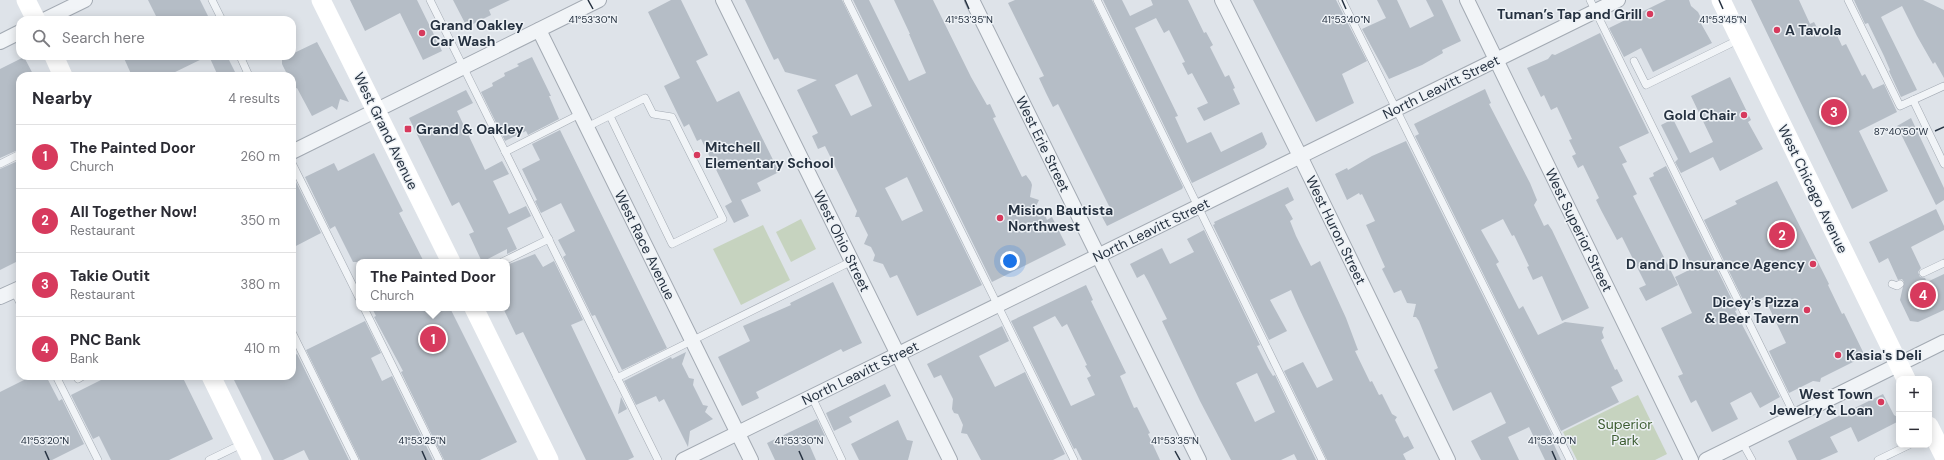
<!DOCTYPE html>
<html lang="en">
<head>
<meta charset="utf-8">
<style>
  :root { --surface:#fff; --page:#f2f2f3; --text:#2b2b33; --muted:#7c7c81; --line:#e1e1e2; --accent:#d73a5d }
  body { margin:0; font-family:"DM Sans",sans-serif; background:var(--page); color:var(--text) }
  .controls { position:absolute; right:12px; bottom:12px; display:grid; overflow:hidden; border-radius:8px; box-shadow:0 2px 10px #0003 }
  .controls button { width:36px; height:36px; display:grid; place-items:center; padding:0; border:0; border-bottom:1px solid var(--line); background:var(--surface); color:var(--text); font:20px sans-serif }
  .you { position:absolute; left:1010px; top:261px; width:14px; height:14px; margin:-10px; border:3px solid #fff; border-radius:50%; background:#1a73e8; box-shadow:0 0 0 6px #1a73e833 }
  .badge { display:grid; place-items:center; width:26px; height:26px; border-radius:50%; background:var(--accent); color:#fff; font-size:13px; font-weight:700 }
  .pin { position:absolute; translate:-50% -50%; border:2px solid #fff; box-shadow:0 1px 4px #0006 }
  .popup { position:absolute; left:356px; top:259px; width:154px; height:52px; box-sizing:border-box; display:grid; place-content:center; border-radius:8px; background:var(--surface); filter:drop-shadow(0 1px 3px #0005); font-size:13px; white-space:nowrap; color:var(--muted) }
  .popup b { font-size:15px; color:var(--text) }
  .popup::after { content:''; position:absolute; left:50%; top:100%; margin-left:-8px; border:8px solid transparent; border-top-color:var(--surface) }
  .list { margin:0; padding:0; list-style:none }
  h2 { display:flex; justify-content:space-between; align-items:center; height:52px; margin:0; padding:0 16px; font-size:17px }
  h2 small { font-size:13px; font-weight:400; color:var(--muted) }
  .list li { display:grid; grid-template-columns:26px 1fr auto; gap:12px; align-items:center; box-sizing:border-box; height:64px; padding:0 16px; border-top:1px solid var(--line) }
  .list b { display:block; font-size:15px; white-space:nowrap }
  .list p { margin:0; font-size:13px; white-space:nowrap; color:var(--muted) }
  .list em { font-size:13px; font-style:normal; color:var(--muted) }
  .icon { flex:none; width:22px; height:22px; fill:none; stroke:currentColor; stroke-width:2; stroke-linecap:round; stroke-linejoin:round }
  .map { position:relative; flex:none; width:1944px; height:460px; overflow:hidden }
  .search { position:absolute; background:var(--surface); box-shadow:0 2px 10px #0003; left:16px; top:16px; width:280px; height:44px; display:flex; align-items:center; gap:10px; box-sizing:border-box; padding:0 14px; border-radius:12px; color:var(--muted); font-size:15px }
  .panel { position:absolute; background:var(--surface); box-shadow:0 2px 10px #0003; left:16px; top:72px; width:280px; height:308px; border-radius:12px }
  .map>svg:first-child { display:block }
</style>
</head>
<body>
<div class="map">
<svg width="1944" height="460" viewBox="0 0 1944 460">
  <rect width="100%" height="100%" fill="#dee3e9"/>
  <g fill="#c6d3bf">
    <path d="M801 219 816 249 791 262 776 232Z"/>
    <path d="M763 225 790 280 741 305 713 249Z"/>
    <path d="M1638 395 1667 454 1655 460H1577L1563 432Z"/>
  </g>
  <g fill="#b5bdc6" fill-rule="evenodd">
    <path d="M148 0H200L210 20H158Z"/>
    <path d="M350 0H417L442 51 423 60 400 13 365 31Z"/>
    <path d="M453 0H510L489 10 491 15 467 27Z"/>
    <path d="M671 0H681L708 55 696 61 717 102 739 91 779 172 757 183 761 191 741 200 749 216 734 223 725 206 732 202 701 139 697 141 689 124 684 127 664 86 680 78 648 12Z"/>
    <path d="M745 0H842L982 285 917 316 897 275 890 278 883 264 873 261 875 255 871 247 864 244 868 235 859 217H855L857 211 825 146 818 149 812 136 818 133 797 90 817 80 785 72 778 58 774 60ZM857 74 872 106 851 116 835 85ZM907 177 923 211 902 221 885 188Z"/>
    <path d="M853 0H869L909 81 926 73 909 34H910L894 0H933L971 77 987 105 990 104 996 117 993 118 1022 177 1026 175 1031 182 1032 185 1030 197 1039 200 1034 210 1044 213 1047 220 1052 217 1066 245 992 282Z"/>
    <path d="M1015 0H1092L1183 187 1182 189 1107 226 1100 213 1110 208 1058 104 1053 107 1046 93 1039 78 1044 76 1008 3Z"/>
    <path d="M1103 0H1122L1130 16 1153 5 1151 0H1188L1204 33 1206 32 1213 45 1210 47 1225 77 1229 75 1235 88 1233 89 1240 104 1204 121 1197 108 1208 103 1192 73 1188 75 1182 63 1185 62 1169 30 1164 33 1156 18 1135 28 1178 116 1175 117 1187 143 1211 132 1221 152 1262 132 1267 144 1264 148 1192 183Z"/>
    <path d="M1253 0H1336L1367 61 1342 74 1354 103 1316 122Z"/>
    <path d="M1377 0H1397L1410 28 1434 16 1426 0H1442L1461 41 1442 50 1443 53 1422 65 1389 79 1362 29 1386 18Z"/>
    <path d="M1666 0H1689L1691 6 1698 12 1700 16 1699 20 1712 43 1653 72 1641 48 1624 57 1609 28Z"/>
    <path d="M1751 0H1799L1810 24 1814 22 1822 37 1835 31 1842 46 1846 44 1862 76 1865 74 1873 89 1884 84 1897 112 1859 131 1888 191 1852 209Z"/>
    <path d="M1854 0H1923L1944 10V78L1935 62 1933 64 1917 36 1902 6 1881 17 1917 90 1901 97 1889 71 1890 70 1884 56 1868 23 1865 24Z"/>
    <path d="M1600 33 1649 133 1619 147 1627 162 1622 164 1637 194 1633 196 1678 285 1646 301 1639 288 1646 285 1622 237 1617 240 1602 212 1596 200 1599 198 1583 165 1578 168 1572 156 1576 154 1569 140 1572 139 1557 107 1551 110 1544 95 1541 97 1527 68 1548 59 1552 54 1555 55Z"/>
    <path d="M317 42 349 102 340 99 337 110 332 106 312 116 297 88 292 90V76H288L282 64V59L292 56V54Z"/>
    <path d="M123 56H208L167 76H132Z"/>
    <path d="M209 56H227L237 76H218Z"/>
    <path d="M24 57 34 76H20V149L0 158V69Z"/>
    <path d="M532 57 551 96H549L559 119 528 135 526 131 505 141 481 92 493 86 492 83 505 76 504 73 519 66 517 64Z"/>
    <path d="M1730 77 1751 120 1748 122 1763 149 1720 171 1713 157 1681 173 1675 162 1678 159 1661 125 1673 119 1690 153 1713 142 1691 96Z"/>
    <path d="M1485 89 1491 103 1489 104 1530 183 1537 200 1534 205 1544 226 1548 224 1552 230 1589 308 1562 321 1542 276 1533 280 1527 267 1529 266 1514 235 1512 236 1503 219 1481 230 1499 262 1496 264 1519 309 1523 306 1538 335 1565 322 1604 327 1602 332 1604 338 1601 340 1615 370 1617 369 1623 381 1611 387 1619 402 1561 431 1415 136 1419 134 1414 124Z"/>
    <path d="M466 90 473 103 457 111 485 170 502 161 509 174 493 181 509 214 526 206 531 216 507 228 517 249 507 254V249L482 262 469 234 474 232 459 202 452 206 409 118Z"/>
    <path d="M1911 118 1944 188V200L1936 205 1897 126Z"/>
    <path d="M560 130 667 348 622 370 595 315 592 316 563 257 566 255 558 240 575 231 561 203 541 213 535 201 537 200 522 169 540 160 532 144Z"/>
    <path d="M1406 141 1552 435 1550 436 1561 460H1545L1529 427 1508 437 1519 460H1481L1471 441 1506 423 1491 392 1453 411 1434 370 1438 368 1419 321 1416 317H1413L1416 304 1407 303 1401 290 1394 293 1382 269 1385 267 1366 225 1375 221 1362 194 1360 195 1359 193 1347 200 1335 174 1347 168 1348 170 1372 156Z"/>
    <path d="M374 153 403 211 399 213 424 262H353L335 226 330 229 305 177 334 163 338 171Z"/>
    <path d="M20 160V260L0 270V169Z"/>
    <path d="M1666 166 1737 310 1735 311 1780 397 1760 408 1751 392 1730 403 1738 419 1712 432 1696 400 1691 403 1678 376 1683 374 1661 328 1692 313 1675 277 1693 268 1649 178 1654 176 1653 173Z"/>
    <path d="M1777 181 1829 284 1828 285 1842 314 1844 313 1865 356 1821 378 1820 382 1813 381 1789 393 1769 351 1786 343 1764 297 1746 306 1704 220 1737 204 1735 201Z"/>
    <path d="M296 182 321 233 292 248V183Z"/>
    <path d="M1288 187 1294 200 1285 205 1293 219 1290 221 1296 236 1311 266 1320 261 1346 318 1358 350 1355 351 1370 382 1372 381 1379 395 1382 394 1392 414 1397 417 1395 420 1404 438 1408 436 1414 448 1403 454 1406 460H1327L1284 371 1303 362 1317 388 1333 380 1298 306 1291 290 1270 300 1287 331 1269 340 1213 225 1215 224 1214 222Z"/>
    <path d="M1936 209 1944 226V230L1911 247 1921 268 1918 272 1920 277 1925 278 1927 282 1944 274V310L1918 322 1910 321 1900 300 1904 282 1902 279 1898 280 1888 258 1879 263 1869 242Z"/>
    <path d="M1204 230 1260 345 1257 346 1268 368 1273 376 1275 375 1316 460H1297L1294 454 1281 460H1231L1200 401 1162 321 1167 319 1148 281 1144 274 1137 278 1130 264 1162 248 1170 264 1194 252 1187 239ZM1257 373 1275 412 1255 422 1236 383Z"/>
    <path d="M535 254 543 267 554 261 583 320 571 325 634 457 628 460H586L523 332 516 335 503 308H507V265Z"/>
    <path d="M833 282 862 343 843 352 841 349 756 392 759 398 742 406 718 357 750 341 743 326 791 305 790 303Z"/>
    <path d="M1086 285 1093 300 1091 301 1126 373 1120 376 1134 408 1137 407 1150 433 1148 434 1160 460H1082L1076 448 1074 449 1011 321ZM1055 316 1062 327 1067 324 1087 365 1085 366 1091 376 1087 378 1095 395 1071 406 1033 327Z"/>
    <path d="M372 308H450L517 442 480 460H444L401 372 403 371 374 317 376 316Z"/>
    <path d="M365 321 381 353 371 358 382 381 392 376 433 460H360L306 350Z"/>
    <path d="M1002 326 1009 341 979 356 995 387 1025 372 1065 454 1053 460H981L967 434 961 433 963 425 958 414 954 413 952 409 953 399 941 375 934 378 927 364Z"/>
    <path d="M686 352 682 364 689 378 694 379 693 385 703 405 708 406 705 412 713 419 690 431 688 447 664 399 659 402 656 396 636 405 624 381 671 357 672 359Z"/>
    <path d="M297 354 349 460H309L304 450 283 460H274L232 376H292V357Z"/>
    <path d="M32 376H46L59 401 62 399 84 444 52 460H0V392Z"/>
    <path d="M109 376H182L213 439 169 460H111L99 436 93 439 71 395Z"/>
    <path d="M885 384 891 396 849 417 852 422 834 431 826 413Z"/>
    <path d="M1883 394 1894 415 1899 418V421L1858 442 1851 427 1830 437 1838 452 1820 460H1797L1788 441Z"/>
    <path d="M621 397 627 409 618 414Z"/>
    <path d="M817 419 825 436 809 444 816 460H775L767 443Z"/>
    <path d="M898 420 907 440 913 441 908 460H859L851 444Z"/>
  </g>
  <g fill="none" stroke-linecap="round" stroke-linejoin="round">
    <g stroke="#a3aab3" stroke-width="8">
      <g id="lane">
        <path d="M212 0 222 20"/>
        <path d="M430 0 658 460"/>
        <path d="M847 0 1074 460"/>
        <path d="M1097 0 1322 460"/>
        <path d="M1342 0 1570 460"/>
        <path d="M1590 0 1795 416"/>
        <path d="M1848 0 1900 106 1944 86"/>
        <path d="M240 56 249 76"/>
        <path d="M1634 61 1646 85 1740 39"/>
        <path d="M1913 100 1944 164"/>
        <path d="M587 127 645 98 653 114 672 117 723 219 672 244 610 116"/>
        <path d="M505 152 580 114"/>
        <path d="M292 163 359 298"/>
        <path d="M0 164 20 154"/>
        <path d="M502 262 549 239"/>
        <path d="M1923 273 1944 263"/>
        <path d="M1892 284 1897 286 1900 284"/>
        <path d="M14 291 20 303"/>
        <path d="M364 308 439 460"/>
        <path d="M292 332 355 460"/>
        <path d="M56 376 98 460"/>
        <path d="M76 376 78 379 83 376"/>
        <path d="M617 378 852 261"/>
        <path d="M812 397 842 460"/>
        <path d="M1742 442 1752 460"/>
        <path d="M209 460 244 443"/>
        <path d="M1878 460 1909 445"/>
      </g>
    </g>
    <g stroke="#a3aab3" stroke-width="16">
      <g id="street">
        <path d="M723 0 950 460"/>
        <path d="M972 0 1199 460"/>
        <path d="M1222 0 1300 156 1448 460"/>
        <path d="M1467 0 1691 460"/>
        <path d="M44 20 85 0"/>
        <path d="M539 30 751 460"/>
        <path d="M0 42 20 32"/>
        <path d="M292 152 599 0"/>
        <path d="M0 297 20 288"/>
        <path d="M683 460 1618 0"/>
        <path d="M1706 460 1944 342"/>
      </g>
    </g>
    <use href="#lane" stroke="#f1f4f7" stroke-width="7"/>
    <use href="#street" stroke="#f1f4f7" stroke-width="14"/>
    <g stroke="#fff" stroke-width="19">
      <path d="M26 0 36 20"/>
      <path d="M321 0 451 262"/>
      <path d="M1721 0 1906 379"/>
      <path d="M54 56 63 76"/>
      <path d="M474 308 549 460"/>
      <path d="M211 376 252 460"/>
      <path d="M1929 426 1944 456"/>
    </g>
  </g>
  <path fill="none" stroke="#263241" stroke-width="1.5" d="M588 0 593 9M965 0 969 9M1342 0 1346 9M1719 0 1723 9M1935 131 1944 127M45 451 49 460M422 451 426 460M799 451 803 460M1175 451 1180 460M1552 451 1556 460"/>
  <g fill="#d73a5d" stroke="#eef2f6" stroke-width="1.5">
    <circle cx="1650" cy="14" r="4"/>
    <circle cx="1777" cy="30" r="4"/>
    <circle cx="422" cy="33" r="4"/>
    <circle cx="1744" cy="115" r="4"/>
    <rect x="404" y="125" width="8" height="8" rx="2"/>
    <circle cx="697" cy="155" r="4"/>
    <circle cx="1000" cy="218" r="4"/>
    <circle cx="1813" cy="264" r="4"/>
    <circle cx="1807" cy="310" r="4"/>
    <circle cx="1838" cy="355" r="4"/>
    <circle cx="1881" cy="402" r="4"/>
  </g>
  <g text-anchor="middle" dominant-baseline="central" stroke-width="3" stroke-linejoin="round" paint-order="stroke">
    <g font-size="14" font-weight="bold" fill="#263241" stroke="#eef2f6" text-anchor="start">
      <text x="1642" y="14" text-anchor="end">Tuman’s Tap and Grill</text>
      <text x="430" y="25">Grand Oakley<tspan x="430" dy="16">Car Wash</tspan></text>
      <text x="1785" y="30">A Tavola</text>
      <text x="1736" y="115" text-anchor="end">Gold Chair</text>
      <text x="416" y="129">Grand &amp; Oakley</text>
      <text x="705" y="147">Mitchell<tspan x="705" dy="16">Elementary School</tspan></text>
      <text x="1008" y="210">Mision Bautista<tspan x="1008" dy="16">Northwest</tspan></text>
      <text x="1805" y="264" text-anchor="end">D and D Insurance Agency</text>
      <text x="1799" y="302" text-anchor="end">Dicey's Pizza<tspan x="1799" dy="16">&amp; Beer Tavern</tspan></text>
      <text x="1846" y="355">Kasia's Deli</text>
      <text x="1873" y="394" text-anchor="end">West Town<tspan x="1873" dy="16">Jewelry &amp; Loan</tspan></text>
    </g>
    <g font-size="14" fill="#263241" stroke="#eef2f6">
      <text transform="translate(1441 87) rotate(-26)">North Leavitt Street</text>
      <text transform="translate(386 131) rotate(64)">West Grand Avenue</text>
      <text transform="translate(1043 144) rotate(64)">West Erie Street</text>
      <text transform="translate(1813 189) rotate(64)">West Chicago Avenue</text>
      <text transform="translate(1151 230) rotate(-26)">North Leavitt Street</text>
      <text transform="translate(1336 230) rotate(64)">West Huron Street</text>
      <text transform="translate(1579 230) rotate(64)">West Superior Street</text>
      <text transform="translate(842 241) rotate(64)">West Ohio Street</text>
      <text transform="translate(645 245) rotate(64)">West Race Avenue</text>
      <text transform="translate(860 373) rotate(-26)">North Leavitt Street</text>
    </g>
    <g font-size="14" fill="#3e5e33" stroke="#eef2f6">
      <text x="1625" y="424">Superior<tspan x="1625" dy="16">Park</tspan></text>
    </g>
  </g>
  <g font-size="10" text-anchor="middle" fill="#263241" stroke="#eef2f6" stroke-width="3" stroke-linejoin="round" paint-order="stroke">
    <text x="593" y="23">41°53'30"N</text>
    <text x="969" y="23">41°53'35"N</text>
    <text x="1346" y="23">41°53'40"N</text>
    <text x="1723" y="23">41°53'45"N</text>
    <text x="1901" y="135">87°40'50"W</text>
    <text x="45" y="444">41°53'20"N</text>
    <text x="422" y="444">41°53'25"N</text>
    <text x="799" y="444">41°53'30"N</text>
    <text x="1175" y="444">41°53'35"N</text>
    <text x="1552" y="444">41°53'40"N</text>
  </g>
</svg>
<div class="controls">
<button>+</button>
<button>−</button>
</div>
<div class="you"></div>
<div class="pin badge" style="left:433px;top:339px">1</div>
<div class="popup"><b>The Painted Door</b>Church</div>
<div class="pin badge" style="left:1782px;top:235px">2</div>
<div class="pin badge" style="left:1834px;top:112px">3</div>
<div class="pin badge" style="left:1923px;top:295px">4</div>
<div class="search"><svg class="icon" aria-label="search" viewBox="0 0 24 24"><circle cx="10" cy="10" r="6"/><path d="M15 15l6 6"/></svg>Search here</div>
<section class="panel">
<h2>Nearby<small>4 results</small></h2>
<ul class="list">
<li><span class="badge">1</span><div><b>The Painted Door</b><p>Church</p></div><em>260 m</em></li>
<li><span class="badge">2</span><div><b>All Together Now!</b><p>Restaurant</p></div><em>350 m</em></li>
<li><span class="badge">3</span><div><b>Takie Outit</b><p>Restaurant</p></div><em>380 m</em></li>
<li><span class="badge">4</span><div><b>PNC Bank</b><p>Bank</p></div><em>410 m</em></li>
</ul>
</section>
</div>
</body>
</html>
